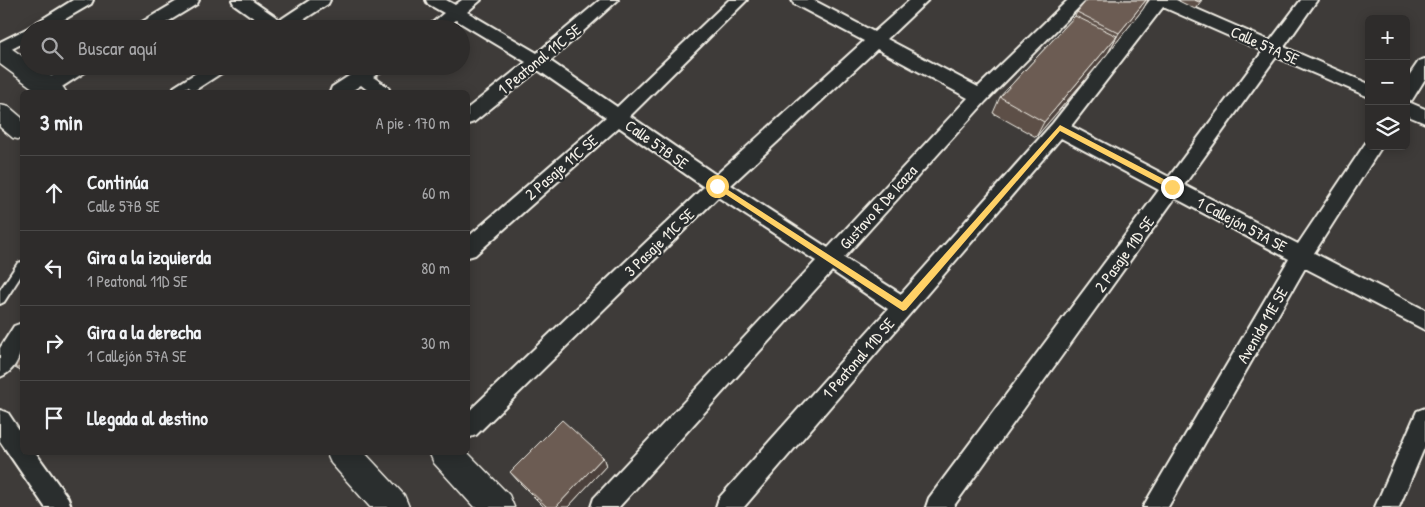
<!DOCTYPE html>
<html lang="es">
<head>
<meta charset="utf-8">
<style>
  :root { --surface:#2e2c2b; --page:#363433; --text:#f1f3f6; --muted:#a7a7a9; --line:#494847 }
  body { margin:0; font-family:"Patrick Hand",sans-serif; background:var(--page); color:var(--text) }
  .controls { position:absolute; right:15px; top:15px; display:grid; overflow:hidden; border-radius:8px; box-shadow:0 2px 12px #0003 }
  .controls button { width:45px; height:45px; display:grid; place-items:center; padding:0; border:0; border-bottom:1px solid var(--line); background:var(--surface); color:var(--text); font:25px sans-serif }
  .stop { position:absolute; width:15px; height:15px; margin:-11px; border:4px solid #ffd166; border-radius:50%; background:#fff }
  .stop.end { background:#ffd166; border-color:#fff; box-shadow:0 1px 5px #0008 }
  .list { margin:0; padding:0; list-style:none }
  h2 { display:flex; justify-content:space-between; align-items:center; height:65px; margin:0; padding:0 20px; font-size:21px }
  h2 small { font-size:16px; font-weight:400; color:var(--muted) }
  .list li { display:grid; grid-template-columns:32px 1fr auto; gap:15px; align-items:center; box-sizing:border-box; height:75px; padding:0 20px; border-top:1px solid var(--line) }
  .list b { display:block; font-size:19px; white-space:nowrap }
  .list p { margin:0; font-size:16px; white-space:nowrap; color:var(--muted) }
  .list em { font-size:16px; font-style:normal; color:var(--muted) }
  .icon { flex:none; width:28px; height:28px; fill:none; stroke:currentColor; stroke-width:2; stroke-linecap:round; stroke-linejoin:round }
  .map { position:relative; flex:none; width:1425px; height:507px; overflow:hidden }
  .search { position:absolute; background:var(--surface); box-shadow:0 2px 12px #0003; left:20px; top:20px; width:450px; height:55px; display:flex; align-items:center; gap:12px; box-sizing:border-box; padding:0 18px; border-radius:28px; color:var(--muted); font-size:19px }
  .panel { position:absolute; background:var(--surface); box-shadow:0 2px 12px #0003; left:20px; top:90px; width:450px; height:365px; border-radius:8px }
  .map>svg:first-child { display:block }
</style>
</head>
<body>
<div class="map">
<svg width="1425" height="507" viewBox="0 0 1425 507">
  <rect width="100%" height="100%" fill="#3e3b39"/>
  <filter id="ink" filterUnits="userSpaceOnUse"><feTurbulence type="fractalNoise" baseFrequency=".02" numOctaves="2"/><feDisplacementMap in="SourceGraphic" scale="10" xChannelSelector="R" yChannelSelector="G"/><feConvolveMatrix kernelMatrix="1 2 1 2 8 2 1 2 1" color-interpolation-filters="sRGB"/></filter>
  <g filter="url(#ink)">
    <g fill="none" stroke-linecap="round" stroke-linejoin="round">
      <g stroke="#f4f1e8" stroke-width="4">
        <path id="lane" d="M22 262V274L4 302 0 304V290L18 263Z"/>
      </g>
      <g stroke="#f4f1e8" stroke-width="4">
        <g id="street">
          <path d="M73 0H93L91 4 48 29H29V40L0 55V42L28 28Z"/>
          <path d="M179 0H199L197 4 156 29H135L137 25Z"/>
          <path d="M232 0H251L280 20 310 0H330L328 4 289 29H269L234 4Z"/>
          <path d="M426 0H446L455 5 462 0H481L467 12 537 53 600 0H618L550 61 617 107 729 0H747L630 116 716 175 864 41 794 4 792 0H813L874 32 910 0H928L887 39 978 87 1068 0H1086L986 101 844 258 901 294 1053 123 1150 0H1176L1270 41 1301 0H1317L1284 47 1369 84V97L1276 57 1184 185 1298 244 1367 141 1369 140V146H1382L1314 253 1425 310V330L1305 268 1168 507H1143L1289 259 1175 198 953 507H926L929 498 1159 190 1061 138 744 507H716L719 498 888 309 832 271 619 507H591L594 498 816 261 718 197 476 435 468 438V412L704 187 619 127 475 255 468 257V237L606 117 538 70 474 122 468 124V108L526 62 456 20 445 29H425L444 13 428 4ZM1163 7 1263 51 1169 177 1071 126ZM877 49 968 98 828 248 731 185Z"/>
          <path d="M1425 59V79L1412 100 1406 101V80L1419 61Z"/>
          <path d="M68 66H90L88 70 54 92H42L39 87 42 82Z"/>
          <path d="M207 66H228L226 70 192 92H172L174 87Z"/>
          <path d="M364 66H385L383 70 373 77 388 87 390 92H370L361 85 350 92H330L332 87Z"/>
          <path d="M1406 101 1425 109V123L1406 115Z"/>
          <path d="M22 323C24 343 21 369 0 377V348L14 326Z"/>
          <path d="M1425 408V446L1399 507H1375L1417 411Z"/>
          <path d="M0 410 8 413 22 434V452H35L68 498 71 507H45L0 441Z"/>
        </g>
      </g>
      <g stroke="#f4f1e8" stroke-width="3">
        <g id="secondary">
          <path d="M0 44 8 46 29 61V66C41 66 61 82 66 92H38L0 64Z"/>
          <path d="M0 105 9 107 22 118V140L13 138 0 127Z"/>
          <path d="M326 452H364L404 495 409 507H370L331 463Z"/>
          <path d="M429 452H467L509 495 514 507H474L434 463Z"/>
        </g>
      </g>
      <use href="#lane" fill="#2a2d2e" fill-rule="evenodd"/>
      <use href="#street" fill="#2a2d2e" fill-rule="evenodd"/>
      <use href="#secondary" fill="#2a2d2e" fill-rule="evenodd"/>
    </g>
    <g fill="#5d4f47" stroke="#f4f1e8">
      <path d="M1087 0H1148L1143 9 1108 53 1036 137 993 113 1000 97 1075 16 1077 12Z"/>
      <path d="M1180 0H1202L1195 9 1179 1Z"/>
      <path d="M22 353V372L15 368Z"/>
      <path d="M603 457 606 466 568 507H544L517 480 510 472Z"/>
    </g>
    <g fill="#4c403a" stroke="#f4f1e8">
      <path d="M1146 0H1148L1143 9 1108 53 1119 33Z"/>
      <path d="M1117 36 1108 53 1036 137 1044 122Z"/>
      <path d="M603 457 606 466 568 507H556Z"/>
    </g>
    <g fill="#6c5c53" stroke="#f4f1e8">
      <path d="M1087 0H1146L1119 33 1077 12Z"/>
      <path d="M1194 0H1201L1199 2Z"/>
      <path d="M1075 16 1117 36 1044 122 1000 97Z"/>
      <path d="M188 87 195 92H179Z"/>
      <path d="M22 353V368H15Z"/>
      <path d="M562 420 603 457 556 507H547L510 472Z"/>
    </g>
  </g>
  <path fill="#ffd166" d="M1060 125 1175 185V189H1170L1060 131 906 310 903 311 713 186 717 183 719 184 902 302Z"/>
  <g text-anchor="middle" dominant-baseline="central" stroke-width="4.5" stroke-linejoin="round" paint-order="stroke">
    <g font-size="16" fill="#f4f1e8" stroke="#2a2d2e">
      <text transform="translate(1265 45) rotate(24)">Calle 57A SE</text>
      <text transform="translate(539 59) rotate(-39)">1 Peatonal 11C SE</text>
      <text transform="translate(657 144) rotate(35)">Calle 57B SE</text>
      <text transform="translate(561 167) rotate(-41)">2 Pasaje 11C SE</text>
      <text transform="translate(878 207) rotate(-48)">Gustavo R De Icaza</text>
      <text transform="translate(1242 224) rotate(28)">1 Callejón 57A SE</text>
      <text transform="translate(659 242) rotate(-44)">3 Pasaje 11C SE</text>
      <text transform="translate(1124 254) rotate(-54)">2 Pasaje 11D SE</text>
      <text transform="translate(1262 325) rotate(-60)">Avenida 11E SE</text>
      <text transform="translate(858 358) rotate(-49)">1 Peatonal 11D SE</text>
    </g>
  </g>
</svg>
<div class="controls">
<button>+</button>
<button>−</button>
<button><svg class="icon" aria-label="layers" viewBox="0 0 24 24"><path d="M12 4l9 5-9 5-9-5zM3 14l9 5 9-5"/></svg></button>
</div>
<div class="stop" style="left:717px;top:186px"></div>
<div class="stop end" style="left:1172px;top:187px"></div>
<div class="search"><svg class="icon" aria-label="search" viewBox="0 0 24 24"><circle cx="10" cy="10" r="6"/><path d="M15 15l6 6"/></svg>Buscar aquí</div>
<section class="panel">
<h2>3 min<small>A pie · 170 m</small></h2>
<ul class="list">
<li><svg class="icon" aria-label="ahead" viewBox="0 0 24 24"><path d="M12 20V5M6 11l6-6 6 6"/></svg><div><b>Continúa</b><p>Calle 57B SE</p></div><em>60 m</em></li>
<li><svg class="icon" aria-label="left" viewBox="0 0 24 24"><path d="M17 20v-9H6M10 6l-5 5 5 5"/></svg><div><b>Gira a la izquierda</b><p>1 Peatonal 11D SE</p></div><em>80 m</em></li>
<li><svg class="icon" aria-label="right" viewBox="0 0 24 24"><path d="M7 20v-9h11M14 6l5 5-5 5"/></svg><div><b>Gira a la derecha</b><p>1 Callejón 57A SE</p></div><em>30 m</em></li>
<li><svg class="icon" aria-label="arrive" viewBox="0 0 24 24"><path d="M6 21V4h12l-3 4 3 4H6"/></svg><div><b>Llegada al destino</b></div></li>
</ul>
</section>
</div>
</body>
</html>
